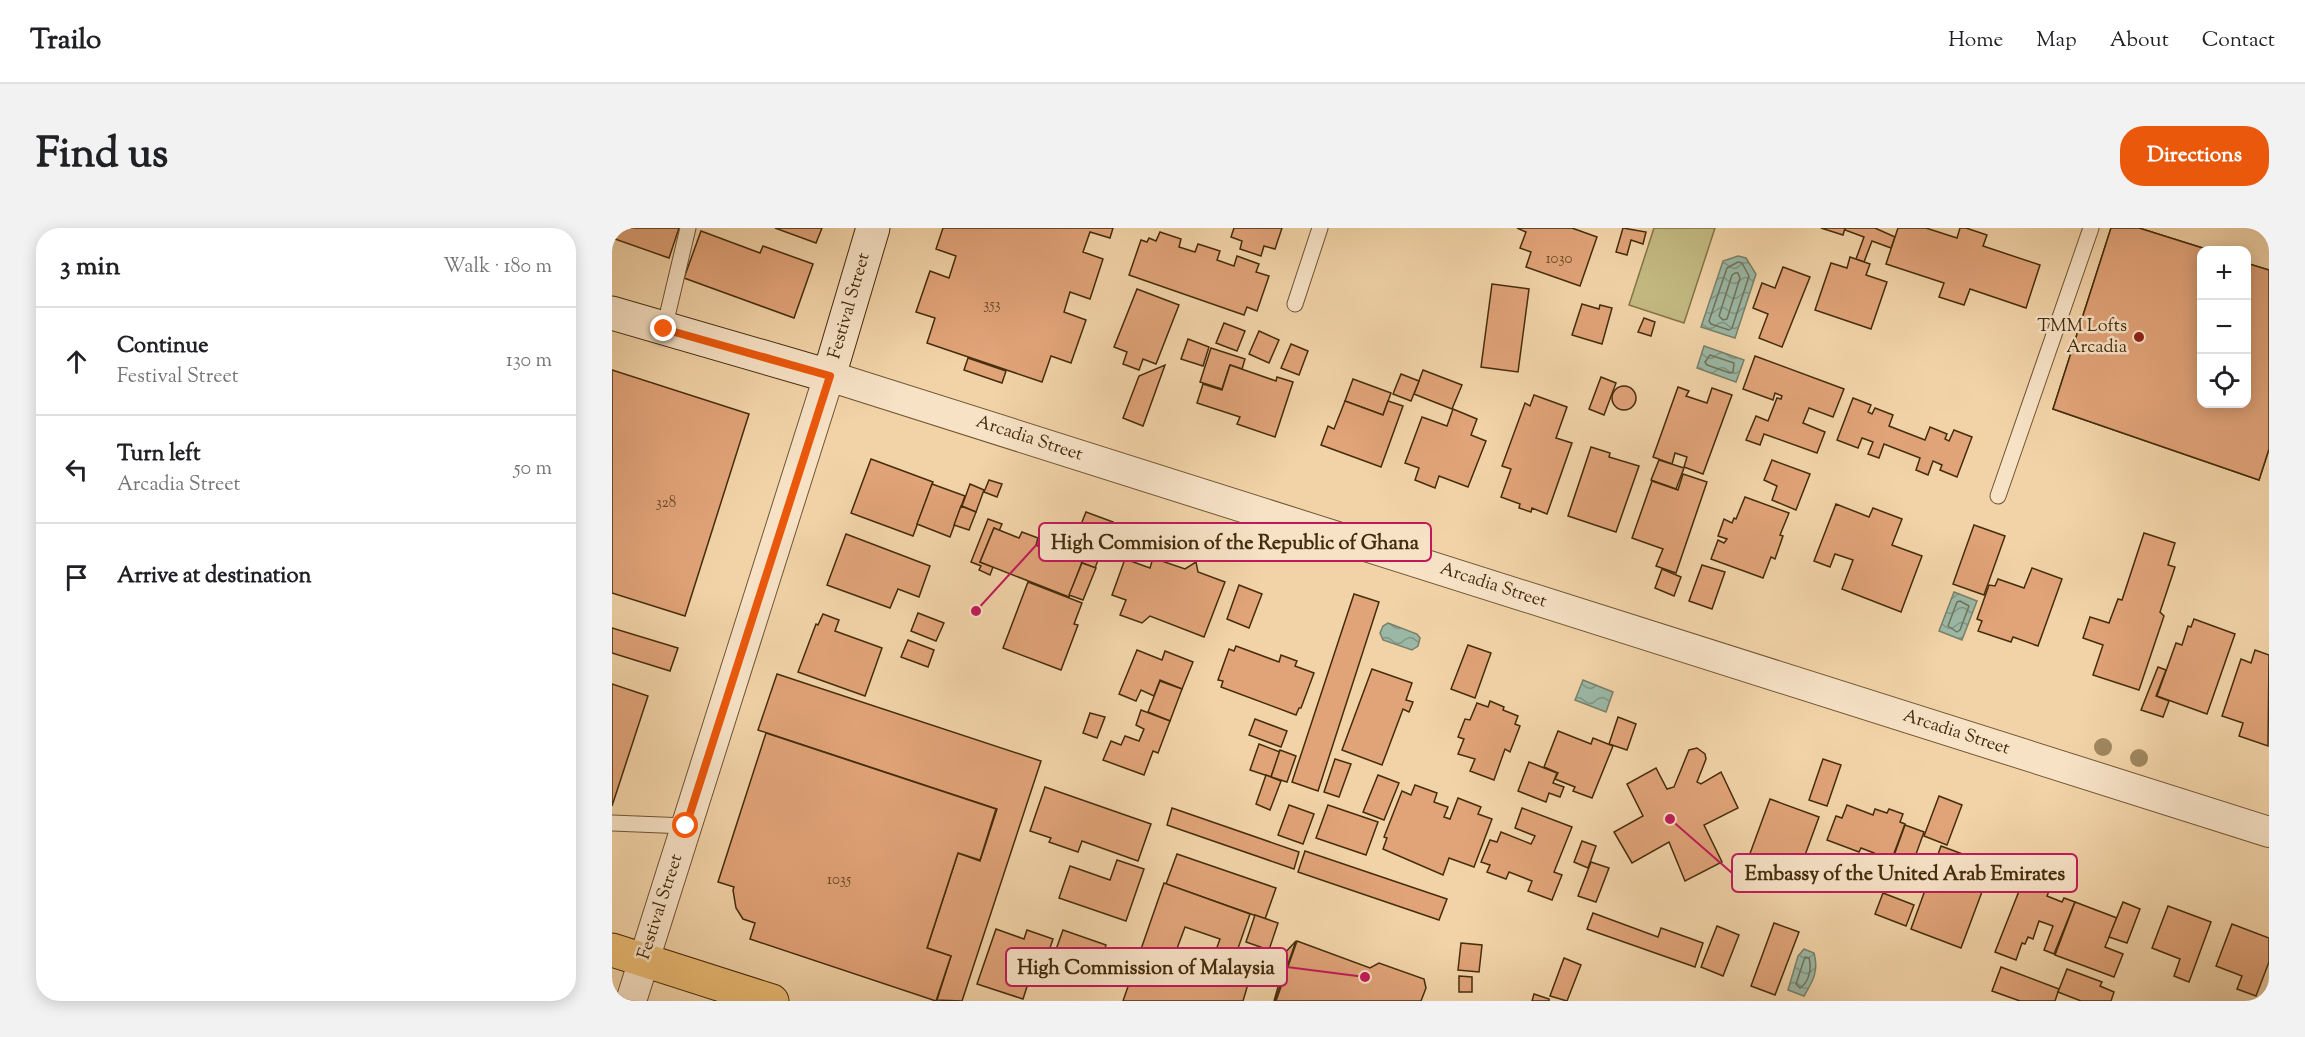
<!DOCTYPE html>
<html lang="en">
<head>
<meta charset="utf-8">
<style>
  :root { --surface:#fff; --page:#f2f2f2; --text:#202124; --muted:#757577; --line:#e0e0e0; --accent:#ea580c }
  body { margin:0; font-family:"Sorts Mill Goudy",serif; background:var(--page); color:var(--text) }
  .controls { position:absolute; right:18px; top:18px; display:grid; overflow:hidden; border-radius:12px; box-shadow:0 3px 15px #0003 }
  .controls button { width:54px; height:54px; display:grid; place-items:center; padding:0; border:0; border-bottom:2px solid var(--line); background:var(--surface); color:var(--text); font:30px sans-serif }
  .stop { position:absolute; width:18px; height:18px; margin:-14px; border:4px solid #ea580c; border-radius:50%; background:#fff }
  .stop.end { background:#ea580c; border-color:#fff; box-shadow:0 2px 6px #0008 }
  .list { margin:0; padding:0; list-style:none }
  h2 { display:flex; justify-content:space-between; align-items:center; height:78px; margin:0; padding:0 24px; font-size:26px }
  h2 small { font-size:20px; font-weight:400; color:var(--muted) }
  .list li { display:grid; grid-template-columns:39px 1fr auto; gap:18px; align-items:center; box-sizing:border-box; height:108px; padding:0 24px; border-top:2px solid var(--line) }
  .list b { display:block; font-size:22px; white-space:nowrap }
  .list p { margin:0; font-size:20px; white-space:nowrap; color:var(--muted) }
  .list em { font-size:20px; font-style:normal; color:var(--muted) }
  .icon { flex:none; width:33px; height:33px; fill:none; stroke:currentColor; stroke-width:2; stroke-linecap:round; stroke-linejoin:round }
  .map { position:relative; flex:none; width:1657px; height:773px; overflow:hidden; border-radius:24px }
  header { display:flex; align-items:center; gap:36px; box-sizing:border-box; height:84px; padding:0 30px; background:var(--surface); border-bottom:2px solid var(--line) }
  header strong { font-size:28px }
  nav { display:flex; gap:33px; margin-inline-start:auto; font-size:21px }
  .intro { display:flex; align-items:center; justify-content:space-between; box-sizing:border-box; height:144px; padding:0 36px }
  h1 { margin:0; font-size:42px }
  .button { padding:15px 27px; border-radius:24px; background:var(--accent); color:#fff; font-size:21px; font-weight:700 }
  main { display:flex; gap:36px; padding:0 36px }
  aside { flex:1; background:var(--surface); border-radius:24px; box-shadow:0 3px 15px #0003 }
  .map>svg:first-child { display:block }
</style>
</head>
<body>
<header>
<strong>Trailo</strong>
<nav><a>Home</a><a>Map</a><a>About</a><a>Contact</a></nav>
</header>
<div class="intro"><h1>Find us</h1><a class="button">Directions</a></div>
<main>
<aside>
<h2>3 min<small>Walk · 180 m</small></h2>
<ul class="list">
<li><svg class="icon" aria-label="ahead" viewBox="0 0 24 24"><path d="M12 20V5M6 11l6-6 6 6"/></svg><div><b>Continue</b><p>Festival Street</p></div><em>130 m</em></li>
<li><svg class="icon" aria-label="left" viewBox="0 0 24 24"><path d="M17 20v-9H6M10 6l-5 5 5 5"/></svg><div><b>Turn left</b><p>Arcadia Street</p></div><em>50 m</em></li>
<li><svg class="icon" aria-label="arrive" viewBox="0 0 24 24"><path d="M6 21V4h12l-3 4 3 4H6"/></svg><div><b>Arrive at destination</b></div></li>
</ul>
</aside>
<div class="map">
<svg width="1657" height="773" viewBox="0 0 1657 773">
  <defs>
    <pattern id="water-waves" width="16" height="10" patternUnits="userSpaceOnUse" patternTransform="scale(1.5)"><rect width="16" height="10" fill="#9bb8a6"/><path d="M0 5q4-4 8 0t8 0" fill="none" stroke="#809686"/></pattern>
  </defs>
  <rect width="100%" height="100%" fill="#f2d3a8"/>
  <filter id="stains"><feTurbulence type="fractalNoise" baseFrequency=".00333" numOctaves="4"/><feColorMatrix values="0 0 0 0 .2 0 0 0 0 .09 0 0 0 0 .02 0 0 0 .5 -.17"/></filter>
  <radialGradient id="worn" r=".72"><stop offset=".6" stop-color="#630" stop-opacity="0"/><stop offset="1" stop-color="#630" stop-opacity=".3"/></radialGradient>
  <path fill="#c3ba82" stroke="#847447" stroke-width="1.5" d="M1042 0H1103L1072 95 1017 77Z"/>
  <g fill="url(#water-waves)" stroke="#788068" stroke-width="1.5">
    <path d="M1126 28 1134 30 1144 46 1123 110 1089 99 1111 33Z"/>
    <path d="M1092 118 1132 132 1124 154 1085 140Z"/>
    <path d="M1342 364 1365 373 1350 412 1327 403Z"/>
    <path d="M776 395 805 406 808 410 806 418 800 422 771 412 768 405 771 398Z"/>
    <path d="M971 452 1001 464 994 484 963 472Z"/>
    <path d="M1192 721 1202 725C1207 743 1201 753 1192 768L1176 762 1186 728Z"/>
  </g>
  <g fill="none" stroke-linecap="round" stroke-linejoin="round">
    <g stroke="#707259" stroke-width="1.5">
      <path d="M1126 34 1130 35 1137 48 1120 100 1117 102 1099 96 1097 93 1115 40Z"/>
      <path d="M1123 45H1126L1128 50 1115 91 1111 92 1107 88 1120 47Z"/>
      <path d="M1098 127 1122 135 1121 144 1118 145 1095 137 1093 134Z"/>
      <path d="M1348 373 1357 378 1348 402 1345 404 1336 398 1345 374Z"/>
      <path d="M1193 729 1197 730C1200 741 1197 754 1188 760L1184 756Z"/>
    </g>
  </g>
  <g fill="#e1a378" stroke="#442d0c" stroke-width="1.5" fill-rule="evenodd">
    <path d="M0 0H67L57 30 0 10Z"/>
    <path d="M163 0H210L204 15Z"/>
    <path d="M331 0H501L498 10 478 4 471 24 491 31 478 71 458 64 452 84 474 92 459 135 439 128 430 154 315 115 323 90 304 84 318 43 337 50 344 28 324 21Z"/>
    <path d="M622 0H670L663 21 652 18 649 28 628 21 630 13 619 9Z"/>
    <path d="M960 0 985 9 968 58 914 39 919 24 908 20 914 4 905 0Z"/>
    <path d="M1011 0 1034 4 1031 16 1019 12 1015 27 1004 24Z"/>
    <path d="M1209 0H1233L1231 7Z"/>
    <path d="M1233 0H1263L1283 9 1279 20 1260 13 1252 34 1244 31 1252 9 1233 2Z"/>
    <path d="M1286 0H1314L1345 10 1348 0H1354L1375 7 1371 18 1428 37 1414 80 1358 61 1352 77 1327 69 1332 55 1274 36Z"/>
    <path d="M1499 0H1527L1597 22H1590V176H1634V35L1657 42V221L1647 252 1441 181Z"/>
    <path d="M1499 0H1527L1597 22H1590V176H1634V35L1657 42V221L1647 252 1441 181Z"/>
    <path d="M89 3 148 25 151 18 201 36 182 90 72 50Z"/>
    <path d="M548 4 569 11 567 19 583 24 586 16 608 23 605 32 622 38 625 28 647 36 644 44 657 48 645 83 635 79 632 87 517 47 529 12 535 14 537 10 544 13Z"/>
    <path d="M1238 29 1258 36 1254 47 1275 54 1259 101 1203 82 1219 35 1235 40Z"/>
    <path d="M1171 39 1198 49 1170 119 1147 110 1156 86 1141 80 1150 55 1163 60Z"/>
    <path d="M880 56 917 61 906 144 869 139Z"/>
    <path d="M525 61 567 77 544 136 531 131 527 142 511 136 515 124 502 119Z"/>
    <path d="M970 76 987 81 988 77 1000 80 990 116 960 107Z"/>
    <path d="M1032 90 1043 94 1039 108 1026 104Z"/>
    <path d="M612 95 633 103 625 123 604 115Z"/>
    <path d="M647 103 667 112 657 135 637 126Z"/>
    <path d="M576 111 597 119 591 138 569 131Z"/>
    <path d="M679 116 696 123 687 147 669 140Z"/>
    <path d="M599 120 633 131 630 141 618 137 610 161 588 154Z"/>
    <path d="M1143 128 1232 161 1221 189 1197 180 1191 195 1213 204 1205 225 1152 206 1148 217 1134 212 1144 188 1156 193 1165 170 1169 171 1170 168 1163 165 1161 172 1131 161Z"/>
    <path d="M356 130 394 143 390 155 352 142Z"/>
    <path d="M553 137 531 198 511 190 527 148Z"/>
    <path d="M618 137 664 153 665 149 681 154 663 209 625 196 628 189 585 175 591 156 610 162Z"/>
    <path d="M0 142 137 186 73 388 0 365Z"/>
    <path d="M811 142 850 157 840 181 802 166Z"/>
    <path d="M789 146 807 153 799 173 781 166Z"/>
    <path d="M989 149 1004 155 992 187 977 181Z"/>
    <path d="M741 151 779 165 771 187 733 173Z"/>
    <circle cx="1012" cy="170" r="12"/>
    <path d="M1066 159 1077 163 1074 168 1095 175 1100 160 1120 167 1091 246 1072 239 1075 229 1063 225 1060 236 1041 229Z"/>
    <path d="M922 167 955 179 944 210 960 215 935 286 920 280 919 284 907 280 908 276 889 269 899 241 890 238 913 175 918 178Z"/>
    <path d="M1241 170 1259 177 1256 184 1260 186 1263 180 1281 187 1277 198 1313 212 1318 199 1335 206 1333 211 1337 213 1342 202 1360 209 1345 249 1328 242 1330 237 1321 233 1316 247 1304 242 1308 230 1272 216 1267 230 1256 226 1261 214 1250 210 1246 220 1225 212Z"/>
    <path d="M733 173 771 187 776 173 791 178 769 239 709 217 716 198 722 201Z"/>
    <path d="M841 181 865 191 859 207 874 213 856 259 827 248 823 260 803 252 807 240 793 235 810 189 835 198Z"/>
    <path d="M979 219 998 225 997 229 1027 238 1004 304 956 288Z"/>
    <path d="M259 231 321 254 301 308 239 285Z"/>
    <path d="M1047 232 1072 240 1064 261 1039 252Z"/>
    <path d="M1160 232 1198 246 1184 282 1160 272 1165 258 1152 252Z"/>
    <path d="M1071 246 1095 254 1064 345 1044 338 1051 321 1020 310 1040 253 1066 262Z"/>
    <path d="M377 252 390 256 385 269 372 264Z"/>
    <path d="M320 256 353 268 338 309 305 296Z"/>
    <path d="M358 256 372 262 364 284 350 278Z"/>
    <path d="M1133 269 1177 285 1168 307 1171 308 1163 331 1159 329 1151 350 1099 331 1106 312 1112 315 1115 311 1106 308 1112 291 1120 295 1122 290 1124 291Z"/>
    <path d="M1224 276 1257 289 1261 280 1290 291 1280 317 1310 328 1289 384 1230 361 1241 332 1223 326 1218 339 1202 333Z"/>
    <path d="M349 278 364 284 357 302 342 297Z"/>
    <path d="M474 284 501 294 483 340 456 329Z"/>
    <path d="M376 291 390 296 387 303 382 300 368 334 381 339 378 347 367 342 369 338 359 334Z"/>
    <path d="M1362 297 1393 308 1372 367 1341 356Z"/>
    <path d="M382 300 407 310 410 304 426 310 424 317 430 320 433 313 448 318 446 325 470 334 457 369 368 334Z"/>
    <path d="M1532 305 1563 315 1556 337 1563 339 1548 384 1552 388 1527 462 1481 447 1491 417 1471 410 1478 389 1497 395 1506 371 1510 372Z"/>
    <path d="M234 306 318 338 307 369 286 361 278 380 215 357Z"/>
    <path d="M541 330 573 341 584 334 586 344 613 354 592 409 538 388 530 395 508 387 514 372 500 367 513 331 538 340Z"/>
    <path d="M470 335 484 340 471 372 457 367Z"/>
    <path d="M1090 337 1113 344 1100 381 1077 373Z"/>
    <path d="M1420 340 1450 351 1426 418 1401 409 1399 414 1366 403 1370 393 1365 391 1377 357 1383 358 1386 351 1412 360Z"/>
    <path d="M1050 341 1069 349 1062 368 1043 360Z"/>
    <path d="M416 354 470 375 462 396 466 397 449 442 391 420Z"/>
    <path d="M627 357 650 366 637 400 615 391Z"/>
    <path d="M742 366 767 374 706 563 680 554Z"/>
    <path d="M306 385 332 395 324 413 299 403Z"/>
    <path d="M211 386 227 392 223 403 270 420 253 468 186 444 204 396 206 397Z"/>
    <path d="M1582 391 1623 406 1595 486 1545 468 1564 415 1570 417 1576 398 1579 399Z"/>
    <path d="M0 400 66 420 58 443 0 425Z"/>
    <path d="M296 412 322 422 316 439 289 429Z"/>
    <path d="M856 417 879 425 863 470 839 461Z"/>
    <path d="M624 418 667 434 669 427 685 433 683 438 702 445 689 480H687L684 487 609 459 611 453 606 452 617 421 622 423Z"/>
    <path d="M525 422 550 432 553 423 581 434 570 461 548 452 542 468 529 462 524 473 507 466Z"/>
    <path d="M1643 422 1657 427 1656 518 1627 508 1631 495 1610 488 1629 431 1639 435Z"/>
    <path d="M1546 439 1554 442 1544 468 1557 473 1551 489 1529 482Z"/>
    <path d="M760 441 800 455 794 472 801 474 797 484 791 481 770 537 730 522Z"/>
    <path d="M165 446 429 533 350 773 325 772 339 728 315 720 346 625 368 633 385 581 146 502Z"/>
    <path d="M548 453 570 461 558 493 536 484Z"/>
    <path d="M0 456 36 468 0 578Z"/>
    <path d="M878 473 892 479 891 482 906 488 903 496 908 498 898 524 893 521 882 552 858 543 863 531 846 526 852 511 846 509 853 491 858 492 865 475 876 479Z"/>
    <path d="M529 482 558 493 546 525 541 523 532 547 491 532 499 513 509 517 513 508 527 513 532 501 524 497Z"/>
    <path d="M478 485 493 489 485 510 471 505Z"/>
    <path d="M1006 489 1024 496 1015 522 997 516Z"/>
    <path d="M643 491 675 503 669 519 637 507Z"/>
    <path d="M946 503 979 516 981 510 1001 518 980 570 961 563 963 559 943 551 946 545 932 539Z"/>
    <path d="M154 505 384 581 368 632 346 625 315 720 339 728 324 773 138 711 143 695 131 691 124 680 121 662 122 659 106 654Z"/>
    <path d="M647 516 668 524 659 549 638 542Z"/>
    <path d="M1085 520 1093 526 1094 531 1085 554 1089 556 1109 544 1126 580 1092 597 1110 634 1073 653 1057 614 1020 635 1002 604 1031 588 1015 556 1044 540 1055 561 1062 559 1077 522Z"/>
    <path d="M668 522 684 528 675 554 659 549Z"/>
    <path d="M723 531 739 536 727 569 712 564Z"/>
    <path d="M1211 531 1229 537 1215 578 1197 572Z"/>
    <path d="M917 534 945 545 941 555 952 559 948 569 937 565 934 574 906 563Z"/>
    <path d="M654 547 669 553 658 582 644 576Z"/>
    <path d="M766 547 787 555 772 592 751 584Z"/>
    <path d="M803 557 825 565 822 574 836 579 832 589 838 591 846 570 869 579 866 586 880 591 862 639 837 630 831 647 771 621 775 610 772 609 790 563 799 567Z"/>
    <path d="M433 559 539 596 526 633 470 613 466 624 437 614 439 610 418 603Z"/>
    <path d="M1327 568 1350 577 1335 617 1312 608Z"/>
    <path d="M1158 571 1207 589 1185 649 1136 631Z"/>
    <path d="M677 577 702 586 691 616 666 607Z"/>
    <path d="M716 577 766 594 754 627 704 610Z"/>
    <path d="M1235 577 1261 587 1263 581 1275 585 1277 581 1291 586 1288 594 1293 596 1278 636 1260 629 1262 625 1249 620 1247 624 1215 612 1224 588 1230 590Z"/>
    <path d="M560 580 687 624 682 641 555 597Z"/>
    <path d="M910 580 960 599 942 644 950 647 940 672 916 663 920 653 897 644 894 651 875 644 878 637 869 634 878 612 885 614 889 604 919 616 923 608 903 600Z"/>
    <path d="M1293 597 1312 604 1299 640 1280 633Z"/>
    <path d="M970 613 984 618 976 640 962 634Z"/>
    <path d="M1329 618 1380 637 1349 720 1299 701Z"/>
    <path d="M693 623 835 671 827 692 686 644Z"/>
    <path d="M565 626 664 660 653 691 554 656Z"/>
    <path d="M505 632 532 641 514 693 447 670 458 638 498 652Z"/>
    <path d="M979 634 997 640 984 674 966 668Z"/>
    <path d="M1411 653 1437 663 1435 668 1450 674 1452 670 1463 674 1442 726 1432 722 1441 698 1427 693 1421 711 1416 709 1413 716 1410 715 1404 732 1383 724Z"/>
    <path d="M552 655 638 686 616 749 636 756 631 773H511ZM573 699 608 711 595 747 560 734Z"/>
    <path d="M1271 665 1302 677 1294 698 1263 686Z"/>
    <path d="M1463 674 1505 690 1493 719 1511 726 1502 749 1443 727Z"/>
    <path d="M1511 674 1528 681 1515 715 1497 709Z"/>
    <path d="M1556 678 1599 694 1577 754 1562 748 1568 731 1540 720Z"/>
    <path d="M981 685 1046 709 1049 700 1091 715 1083 739 975 701Z"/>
    <path d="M643 687 666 695 657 722 634 714Z"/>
    <path d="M1162 695 1187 704 1163 767 1139 758Z"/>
    <path d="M1620 696 1657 710V734L1644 768 1625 761 1630 748 1604 738Z"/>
    <path d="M1105 698 1127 707 1111 748 1089 739Z"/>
    <path d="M384 701 412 711 415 702 441 711 430 743 421 740 411 771 365 756Z"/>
    <path d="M451 702 494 717 481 756 437 741Z"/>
    <path d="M684 713 663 773H662L666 759 662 751 671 727Z"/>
    <path d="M685 713 758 740 767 735 812 751 814 760 809 773H664Z"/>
    <path d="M849 715 870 717 867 744 846 742Z"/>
    <path d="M952 730 969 737 955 773 938 768Z"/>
    <path d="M1389 739 1447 761 1443 773H1408L1380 763Z"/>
    <path d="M1455 741 1490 754 1488 758 1502 764 1499 773H1469L1446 764Z"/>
    <path d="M847 748 860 749V764H847Z"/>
    <path d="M922 766 937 771V773H920Z"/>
  </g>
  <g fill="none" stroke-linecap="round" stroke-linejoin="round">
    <g stroke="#705633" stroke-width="17">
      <g id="lane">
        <path d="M683 76 708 0"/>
        <path d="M52 101 76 0"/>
        <path d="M1386 268 1479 0"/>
        <path d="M0 595 74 598"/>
      </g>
    </g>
    <g stroke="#705633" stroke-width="32">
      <path id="street" d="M19 773 217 148 1657 604"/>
    </g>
    <g stroke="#442d0c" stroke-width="35">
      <path id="secondary" d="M0 85 217 148 261 0"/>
    </g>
    <g stroke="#442d0c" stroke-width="35">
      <path id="primary" d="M0 722 160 773"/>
    </g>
    <use href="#lane" stroke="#f7e2c6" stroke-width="15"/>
    <use href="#street" stroke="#f7e2c6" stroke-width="30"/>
    <use href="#secondary" stroke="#f7e2c6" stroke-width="33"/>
    <use href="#primary" stroke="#e9ba74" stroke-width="33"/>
  </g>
  <g fill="#a0875f">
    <circle cx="1491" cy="519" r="9"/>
    <circle cx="1527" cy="530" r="9"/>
  </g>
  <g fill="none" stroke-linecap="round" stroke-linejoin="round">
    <path stroke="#ea580c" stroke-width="8" d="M52 101 218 148 74 598"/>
  </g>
  <circle fill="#8f2418" stroke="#f7e2c6" stroke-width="2" cx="1527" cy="109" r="6"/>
  <g text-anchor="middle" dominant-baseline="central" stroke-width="5" stroke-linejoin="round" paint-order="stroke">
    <g font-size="15" fill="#6b4a27">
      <text x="947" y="31">1030</text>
      <text x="380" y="77">353</text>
      <text x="54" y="275">328</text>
      <text x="227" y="652">1035</text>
    </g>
    <g font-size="18" fill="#442d0c" stroke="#f7e2c6">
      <text transform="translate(238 78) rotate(-74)">Festival Street</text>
      <text transform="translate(417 211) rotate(18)">Arcadia Street</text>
      <text transform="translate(881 358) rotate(18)">Arcadia Street</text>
      <text transform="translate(1344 505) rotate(18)">Arcadia Street</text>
      <text transform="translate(49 679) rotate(-72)">Festival Street</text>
    </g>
    <g font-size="18" fill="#442d0c" stroke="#f7e2c6" text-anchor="end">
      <text x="1515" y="99">TMM Lofts<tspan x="1515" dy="21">Arcadia</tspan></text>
    </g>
  </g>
  <path fill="none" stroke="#c2185b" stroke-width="2" d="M364 383L427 314M1058 591L1120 645M753 749L675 739"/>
  <g fill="#c2185b" stroke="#f7e2c6" stroke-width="2">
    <circle cx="364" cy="383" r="6"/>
    <circle cx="1058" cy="591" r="6"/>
    <circle cx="753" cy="749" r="6"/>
  </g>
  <g fill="#f7e2c6" stroke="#c2185b" stroke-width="2">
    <rect x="427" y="295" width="392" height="38" rx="6"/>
    <rect x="1120" y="626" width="345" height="38" rx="6"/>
    <rect x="394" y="720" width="281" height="38" rx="6"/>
  </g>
  <g font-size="20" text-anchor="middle" font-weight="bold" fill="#442d0c">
    <text x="623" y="321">High Commision of the Republic of Ghana</text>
    <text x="1293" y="652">Embassy of the United Arab Emirates</text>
    <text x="534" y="746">High Commission of Malaysia</text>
  </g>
  <rect width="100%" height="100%" filter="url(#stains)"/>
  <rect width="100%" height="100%" fill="url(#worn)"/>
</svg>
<div class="controls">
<button>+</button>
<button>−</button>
<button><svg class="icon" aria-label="locate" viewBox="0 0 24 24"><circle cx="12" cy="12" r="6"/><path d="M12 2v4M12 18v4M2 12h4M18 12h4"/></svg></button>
</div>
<div class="stop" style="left:74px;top:598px"></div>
<div class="stop end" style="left:52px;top:101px"></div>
</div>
</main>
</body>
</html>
